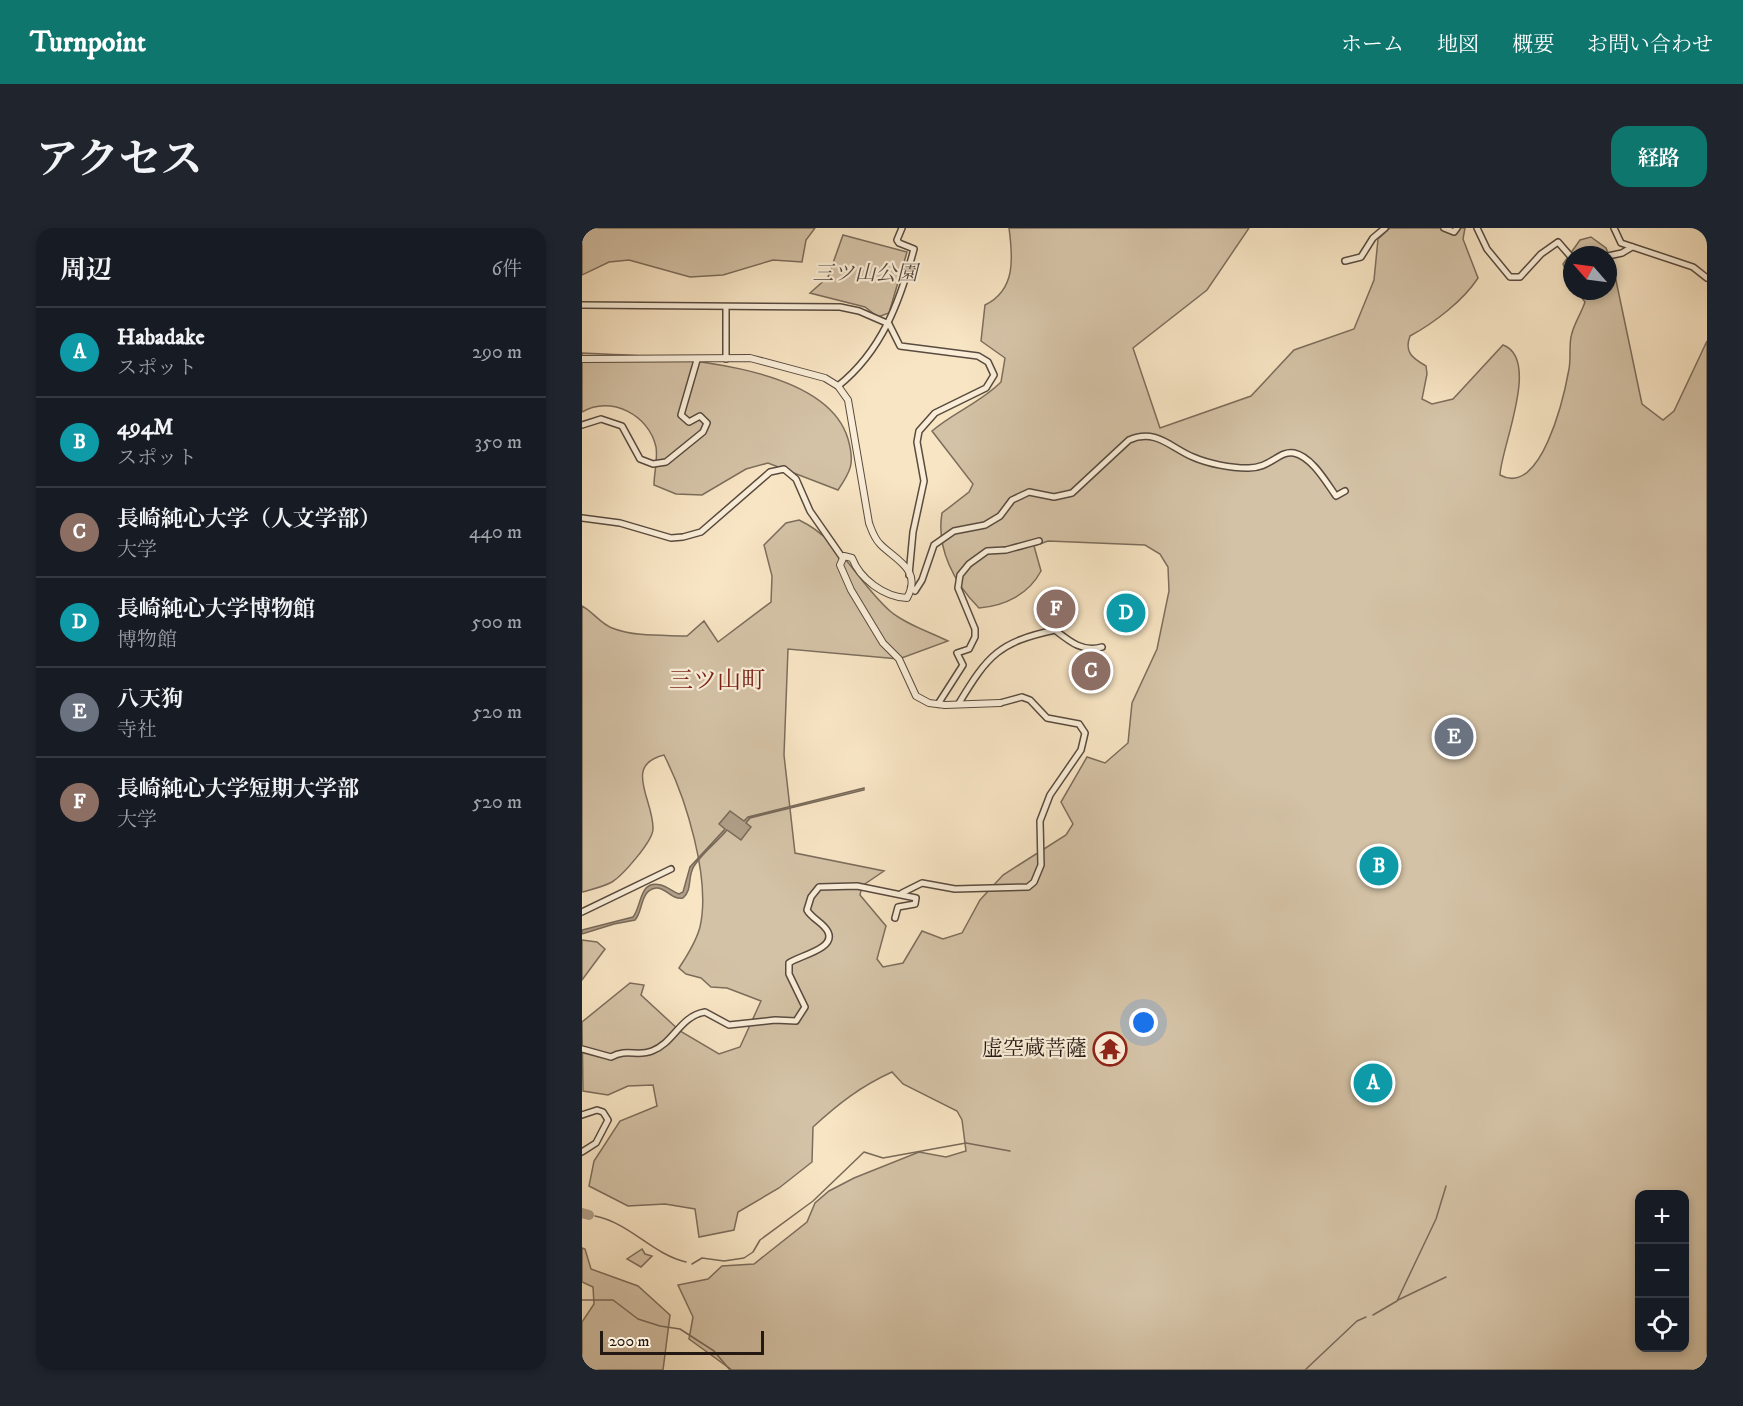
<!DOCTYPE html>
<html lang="ja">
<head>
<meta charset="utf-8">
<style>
  :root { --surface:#171b24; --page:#20242c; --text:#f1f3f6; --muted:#9ea1a6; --line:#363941; --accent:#0f766e }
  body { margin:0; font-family:"IM FELL DW Pica","Noto Serif JP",serif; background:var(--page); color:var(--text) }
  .controls { position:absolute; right:18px; bottom:18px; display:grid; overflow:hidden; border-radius:12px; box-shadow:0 3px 9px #0003 }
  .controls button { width:54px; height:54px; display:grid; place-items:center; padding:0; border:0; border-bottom:2px solid var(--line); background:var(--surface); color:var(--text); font:30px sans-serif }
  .compass { position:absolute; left:981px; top:18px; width:54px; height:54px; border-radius:50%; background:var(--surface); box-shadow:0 3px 9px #0003; rotate:298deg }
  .scale { position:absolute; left:18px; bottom:15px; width:164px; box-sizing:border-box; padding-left:6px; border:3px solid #241813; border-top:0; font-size:16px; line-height:21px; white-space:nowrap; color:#241813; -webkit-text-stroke:4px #faeed9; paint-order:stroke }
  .you { position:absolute; left:562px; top:795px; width:21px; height:21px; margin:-15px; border:4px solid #fff; border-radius:50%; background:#1a73e8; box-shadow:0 0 0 9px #1a73e833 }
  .badge { display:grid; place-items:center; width:39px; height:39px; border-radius:50%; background:var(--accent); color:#fff; font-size:20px; font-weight:700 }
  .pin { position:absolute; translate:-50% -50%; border:3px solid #fff; box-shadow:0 2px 6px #0006 }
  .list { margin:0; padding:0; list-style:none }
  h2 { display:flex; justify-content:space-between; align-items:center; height:78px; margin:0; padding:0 24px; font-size:26px }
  h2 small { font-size:20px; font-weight:400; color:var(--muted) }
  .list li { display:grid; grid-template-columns:39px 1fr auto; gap:18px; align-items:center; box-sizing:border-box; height:90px; padding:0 24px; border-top:2px solid var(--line) }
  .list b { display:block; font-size:22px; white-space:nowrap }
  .list p { margin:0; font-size:20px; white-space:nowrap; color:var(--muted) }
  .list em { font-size:20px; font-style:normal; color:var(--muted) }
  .icon { flex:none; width:33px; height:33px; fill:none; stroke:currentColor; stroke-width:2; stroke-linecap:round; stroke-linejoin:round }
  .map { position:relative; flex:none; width:1125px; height:1142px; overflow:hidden; border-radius:18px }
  header { display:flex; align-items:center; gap:36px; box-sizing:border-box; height:84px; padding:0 30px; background:var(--accent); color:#fff }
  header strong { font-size:28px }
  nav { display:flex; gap:33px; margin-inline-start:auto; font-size:21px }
  .intro { display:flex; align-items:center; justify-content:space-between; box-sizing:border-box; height:144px; padding:0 36px }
  h1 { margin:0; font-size:42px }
  .button { padding:15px 27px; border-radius:18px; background:var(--accent); color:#fff; font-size:21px; font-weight:700 }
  main { display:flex; gap:36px; padding:0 36px }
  aside { flex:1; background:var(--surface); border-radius:18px; box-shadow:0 3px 9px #0003 }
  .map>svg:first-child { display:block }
</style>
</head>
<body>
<header>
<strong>Turnpoint</strong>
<nav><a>ホーム</a><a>地図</a><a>概要</a><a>お問い合わせ</a></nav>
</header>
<div class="intro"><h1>アクセス</h1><a class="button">経路</a></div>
<main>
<aside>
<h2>周辺<small>6件</small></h2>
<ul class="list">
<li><span class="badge" style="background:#0f9aa8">A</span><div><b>Habadake</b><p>スポット</p></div><em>290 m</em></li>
<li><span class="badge" style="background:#0f9aa8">B</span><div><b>494M</b><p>スポット</p></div><em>350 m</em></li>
<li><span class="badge" style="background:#8d6e63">C</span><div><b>長崎純心大学（人文学部）</b><p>大学</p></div><em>440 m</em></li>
<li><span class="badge" style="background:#0f9aa8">D</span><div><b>長崎純心大学博物館</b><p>博物館</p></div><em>500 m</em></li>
<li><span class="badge" style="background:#6b7280">E</span><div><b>八天狗</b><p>寺社</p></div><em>520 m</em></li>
<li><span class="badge" style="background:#8d6e63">F</span><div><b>長崎純心大学短期大学部</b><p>大学</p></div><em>520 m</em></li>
</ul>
</aside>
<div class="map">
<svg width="1125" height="1142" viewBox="0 0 1125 1142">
  <rect width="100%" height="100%" fill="#f8e5c4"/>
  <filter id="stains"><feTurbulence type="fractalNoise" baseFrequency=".00333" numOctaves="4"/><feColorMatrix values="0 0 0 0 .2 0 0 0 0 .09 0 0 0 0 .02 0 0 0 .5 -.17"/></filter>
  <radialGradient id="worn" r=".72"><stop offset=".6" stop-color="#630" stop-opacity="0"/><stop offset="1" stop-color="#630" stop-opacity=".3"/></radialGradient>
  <g fill="#d4c2a6" stroke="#7c6d5c" stroke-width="1.5" fill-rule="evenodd">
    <path d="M0 0H233L224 12 220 34 191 32 141 47 108 49 47 32 27 34 0 47Z"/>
    <path d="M427 0H667L625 62 551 120 578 200 669 168 712 122 772 101 792 52 796 11 808 0H883L881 11 896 50C881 73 852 95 828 108 822 124 830 130 844 138L845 146 840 171 850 176 871 171 921 117C959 131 919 219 918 247 959 270 982 169 987 141 989 131 987 119 989 109 991 97 999 86 1003 74L995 63H1026V27H990V56L981 36 998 12 1009 9 1024 20 1031 38 1060 176 1081 192 1092 183 1125 113V1142H150L107 1111 111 1089 96 1057 126 1051 140 1038 172 1036 225 994 233 975 247 963 272 950 337 924 364 929 384 923 380 892 375 883 321 856 310 844C279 858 256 876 231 899L230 934 197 960 156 984 152 1002 117 1009 113 981 83 976 46 978 7 958 12 933 38 893 75 878 71 857 46 858 26 867 1 863 0 794 48 755 62 757 59 767 98 803 137 826 158 819 179 773 145 760 129 759 119 750 104 746 97 740C105 728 114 714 118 699 129 651 104 570 82 527 41 537 71 571 71 600 72 612 41 647 30 654 21 659 11 661 0 664V378C11 384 19 396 30 400 53 409 81 407 105 408L122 393 136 414 189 374 190 348 182 317 204 295 217 292C258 311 275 354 308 383 323 396 348 404 366 413L317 431 206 421 202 527 213 625 302 643 280 658 278 667 304 698 295 731 301 739 321 735 340 703 361 711 380 705 398 672 421 647 484 607 491 596 479 574 505 529 523 535 546 515 550 475 575 421 587 363 586 339 578 326 563 317 466 313 452 318 459 343C447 366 423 378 397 380 372 355 354 320 360 285L387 264 391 256 350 203C372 184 398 175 419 154L423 130 399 113 403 77C434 62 431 30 427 0ZM1058 966H1102V1120H1058Z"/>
    <path d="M261 7 325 24 307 85 296 89 283 79 228 65 246 49Z"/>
    <path d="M0 125C68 128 243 131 266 211 273 235 269 243 256 262L186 235 164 241 120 267 94 266 72 257C72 245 76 231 74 219 67 187 29 167 0 184Z"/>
    <path d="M0 712 15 714 23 721 0 752Z"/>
    <path d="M0 1020 3 1021 9 1041 56 1058 88 1087 81 1142H0V1094L12 1076 11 1059 0 1054Z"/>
    <path d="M60 1021 63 1026 70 1028 59 1039 45 1031Z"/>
  </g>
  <path fill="#b09f88" stroke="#786959" stroke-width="1.5" d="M282 560V562L168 590 164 595 169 599 159 612 145 602C135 614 120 625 112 638 105 649 111 661 101 670 89 672 84 659 74 660 58 662 61 684 53 692L32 696 0 706V702L51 689C60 678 57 651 79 657 86 659 91 664 97 666L101 664 108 639 143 601 137 596 148 583 162 593 166 589Z"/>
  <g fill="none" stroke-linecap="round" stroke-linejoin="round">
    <g stroke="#786959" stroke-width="1.5">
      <path d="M13 988C48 995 70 1026 104 1034"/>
      <path d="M110 1036 120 1030 142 1033 162 1030 171 1024 178 1012 231 973 282 924 301 930 384 915 428 923"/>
      <path d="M0 1072H31L56 1091 78 1098 98 1101 132 1123 148 1142"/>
      <path d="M816 1072 864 1049"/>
      <path d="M791 1087 815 1073 854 991 864 958"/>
      <path d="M723 1142 775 1093 784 1089"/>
    </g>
    <path stroke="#b09f88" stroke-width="10" d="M0 985 7 987"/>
    <g stroke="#594b3f" stroke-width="8">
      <g id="minor">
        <path d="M862 0 872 4 875 0"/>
        <path d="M895 0 905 21 928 49H938L959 26 976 14 990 30"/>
        <path d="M1032 0 1039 15 1111 39 1125 50"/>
        <path d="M1026 28 1040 25 1050 19"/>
        <path d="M763 33 779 29 791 10 803 0"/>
        <path d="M0 77 258 79 277 83 307 96 318 118 396 128 406 134 412 147 404 160 353 185 337 203 335 214 342 253 331 304 327 347"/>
        <path d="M144 131V80"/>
        <path d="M256 158C300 123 318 73 332 21L317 15 315 12 320 0"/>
        <path d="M0 197 19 191 40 198 58 231 71 236 84 234 121 204 125 195 118 188 107 194 99 187 115 132"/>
        <path d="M0 290 38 295 89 310 101 309 119 304 188 244 202 241 214 251 228 283 260 329"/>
        <path d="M329 359 333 363 340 352 352 317 372 303 403 297 418 288 430 272 447 264 472 269 490 265 547 212C574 200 589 220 611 229 627 236 649 240 665 240 688 241 697 222 712 225 730 229 744 254 754 268L763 263"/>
        <path d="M377 475C406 427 417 414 473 402 487 413 501 425 520 419"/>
        <path d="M356 476 381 437 375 425 387 421 393 409V401L376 360 378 347 387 336 405 323 424 322 457 313"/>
        <path d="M320 665 340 655 373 661 446 659 452 654 459 637 458 593 468 567 499 522 503 505 497 496 465 490 448 472 440 469 418 475"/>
        <path d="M0 684 89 641"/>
        <path d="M0 821 29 829C45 820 55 829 70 823 92 815 98 788 123 784L147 797 193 792 214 793 223 779 207 746V735C216 728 254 721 246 704 242 695 230 691 225 682L229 669 237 659 275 658 334 670 333 676 316 679 313 690"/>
        <path d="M0 887 15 882 21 884 26 892 14 915 0 924"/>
      </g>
    </g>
    <g stroke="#594b3f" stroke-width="8">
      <path id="tertiary" d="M0 131 168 130 243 150 256 158 266 172 287 295C290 303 292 310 298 316 312 331 341 341 325 370 302 369 278 351 270 330L262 328 258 337 269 362 301 415 317 431 334 468 347 475 363 477 418 475"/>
    </g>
    <use href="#minor" stroke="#faeed9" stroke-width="5"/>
    <use href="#tertiary" stroke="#faeed9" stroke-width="6"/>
  </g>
  <defs>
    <g id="temple-ring" transform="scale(1.725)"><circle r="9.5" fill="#faeed9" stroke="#8f2418" stroke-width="1.5"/><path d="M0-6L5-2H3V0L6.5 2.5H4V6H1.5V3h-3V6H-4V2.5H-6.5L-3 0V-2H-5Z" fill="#8f2418"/></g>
  </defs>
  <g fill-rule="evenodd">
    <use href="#temple-ring" x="528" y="821"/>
  </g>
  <g text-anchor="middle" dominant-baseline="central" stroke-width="4.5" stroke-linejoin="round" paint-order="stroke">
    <g font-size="21" font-style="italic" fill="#594b3f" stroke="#faeed9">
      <text x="283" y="46">三ツ山公園</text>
    </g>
    <g font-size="21" fill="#241813" stroke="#faeed9" text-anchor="end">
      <text x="505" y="821">虚空蔵菩薩</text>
    </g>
    <g font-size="24" fill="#7a1f14" stroke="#faeed9">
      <text x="135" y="453">三ツ山町</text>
    </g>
  </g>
  <rect width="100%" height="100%" filter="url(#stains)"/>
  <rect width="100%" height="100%" fill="url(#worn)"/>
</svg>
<div class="controls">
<button>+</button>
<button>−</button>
<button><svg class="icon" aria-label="locate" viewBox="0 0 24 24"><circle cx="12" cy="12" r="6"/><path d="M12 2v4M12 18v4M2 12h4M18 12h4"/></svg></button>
</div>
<svg class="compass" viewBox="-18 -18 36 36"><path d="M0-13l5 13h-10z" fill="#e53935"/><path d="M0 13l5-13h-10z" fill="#9ea1a6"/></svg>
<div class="scale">200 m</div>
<div class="you"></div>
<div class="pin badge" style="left:791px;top:855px;background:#0f9aa8">A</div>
<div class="pin badge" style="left:797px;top:638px;background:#0f9aa8">B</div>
<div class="pin badge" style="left:509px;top:443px;background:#8d6e63">C</div>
<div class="pin badge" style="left:544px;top:385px;background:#0f9aa8">D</div>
<div class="pin badge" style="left:872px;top:509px;background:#6b7280">E</div>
<div class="pin badge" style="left:474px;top:381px;background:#8d6e63">F</div>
</div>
</main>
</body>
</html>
